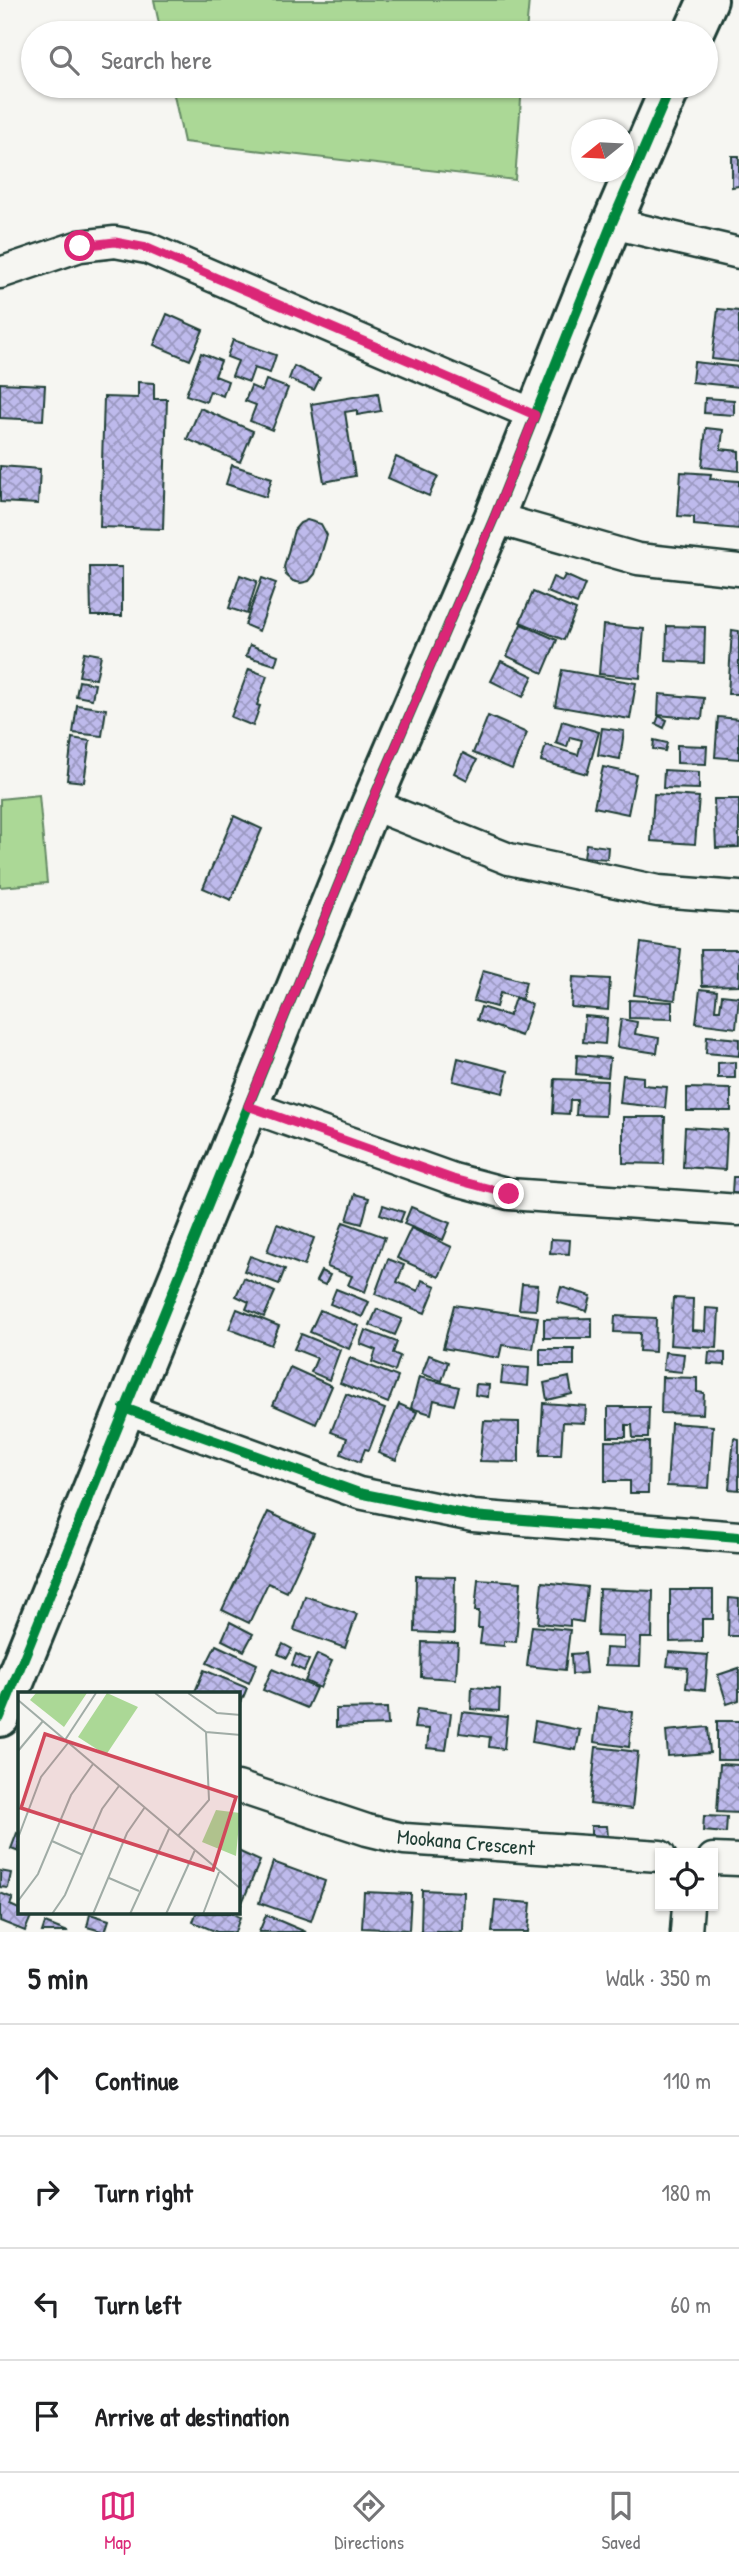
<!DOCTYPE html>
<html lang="en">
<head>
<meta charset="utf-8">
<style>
  :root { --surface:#fff; --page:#f6f6f6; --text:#202124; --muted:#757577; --line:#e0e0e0; --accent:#db2777 }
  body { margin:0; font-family:"Patrick Hand",sans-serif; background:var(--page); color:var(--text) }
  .controls { position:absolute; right:21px; bottom:21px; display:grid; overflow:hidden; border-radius:0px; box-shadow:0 2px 5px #0004 }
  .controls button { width:63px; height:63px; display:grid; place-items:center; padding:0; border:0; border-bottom:2px solid var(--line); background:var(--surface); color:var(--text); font:35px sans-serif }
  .compass { position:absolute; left:571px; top:119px; width:63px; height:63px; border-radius:50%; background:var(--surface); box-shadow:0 2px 5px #0004; rotate:252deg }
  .stop { position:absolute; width:21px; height:21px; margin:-16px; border:5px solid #db2777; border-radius:50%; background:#fff }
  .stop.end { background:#db2777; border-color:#fff; box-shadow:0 2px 7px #0008 }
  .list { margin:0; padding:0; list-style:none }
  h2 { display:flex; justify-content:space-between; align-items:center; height:91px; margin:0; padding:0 28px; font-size:30px }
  h2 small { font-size:23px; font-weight:400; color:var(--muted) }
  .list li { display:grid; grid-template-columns:46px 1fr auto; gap:21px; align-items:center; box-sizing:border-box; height:112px; padding:0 28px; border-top:2px solid var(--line) }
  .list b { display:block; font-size:26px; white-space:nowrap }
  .list em { font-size:23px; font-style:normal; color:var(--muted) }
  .icon { flex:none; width:38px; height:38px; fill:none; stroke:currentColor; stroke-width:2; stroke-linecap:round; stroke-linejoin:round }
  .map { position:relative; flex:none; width:739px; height:1932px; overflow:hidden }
  .search { position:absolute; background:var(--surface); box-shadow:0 2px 5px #0004; left:21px; right:21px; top:21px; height:77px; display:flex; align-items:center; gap:18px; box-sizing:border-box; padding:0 24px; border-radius:38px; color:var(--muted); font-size:26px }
  .sheet { height:539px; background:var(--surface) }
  nav { display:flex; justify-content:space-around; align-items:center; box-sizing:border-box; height:98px; border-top:2px solid var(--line); background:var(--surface); font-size:19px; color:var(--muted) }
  nav a { display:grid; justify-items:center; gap:4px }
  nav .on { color:var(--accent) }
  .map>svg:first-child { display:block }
</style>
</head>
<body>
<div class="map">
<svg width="739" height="1932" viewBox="0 0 739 1932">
  <defs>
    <pattern id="building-cross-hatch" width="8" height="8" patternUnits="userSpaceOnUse" patternTransform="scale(1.75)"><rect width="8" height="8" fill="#bebaec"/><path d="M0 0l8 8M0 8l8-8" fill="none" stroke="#9a98c0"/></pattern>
  </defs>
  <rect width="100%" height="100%" fill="#f6f6f2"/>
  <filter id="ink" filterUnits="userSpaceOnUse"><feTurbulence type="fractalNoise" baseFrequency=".0143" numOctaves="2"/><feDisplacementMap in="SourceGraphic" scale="14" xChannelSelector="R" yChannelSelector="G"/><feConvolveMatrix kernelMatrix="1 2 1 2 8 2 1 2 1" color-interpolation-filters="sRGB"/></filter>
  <g filter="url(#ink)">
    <g fill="#abd896" stroke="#658a65" stroke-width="2">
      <path d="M154 0H529L526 33H161Z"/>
      <path d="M172 86H522L515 180 184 142Z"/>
      <path d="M39 795 47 883 0 887V799Z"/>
    </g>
    <g fill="url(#building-cross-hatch)" stroke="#1f3d34" stroke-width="2">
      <path d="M732 156H739V186L732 187Z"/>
      <path d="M718 309 739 311V362L712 359Z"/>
      <path d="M167 314 203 330 190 360 154 345Z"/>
      <path d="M233 340 276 355 270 373 254 368 249 382 232 376 238 361 227 357Z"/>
      <path d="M201 353 221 361 215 376 228 381 223 396 210 391 206 402 186 395Z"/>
      <path d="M694 362 739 367V387L692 382Z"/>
      <path d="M294 366 320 378 314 390 289 379Z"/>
      <path d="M266 380 288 388 272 430 250 421 256 405 245 401 251 386 262 391Z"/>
      <path d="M138 382 154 383V399H167L163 529 100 527 104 397 138 398Z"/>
      <path d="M0 383 45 385 43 420 0 418Z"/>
      <path d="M378 393 381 411 357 415V410L345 412 355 476 324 482 311 404Z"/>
      <path d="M705 398 734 400V415L704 413Z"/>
      <path d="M200 408 253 431 240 462 187 439Z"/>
      <path d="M706 428 723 430 721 449 739 451V471L702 467Z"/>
      <path d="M396 457 438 476 429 496 388 478Z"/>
      <path d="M232 465 272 478 266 497 226 484Z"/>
      <path d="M0 466 40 469 38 504 0 502Z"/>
      <path d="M681 472 711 474 710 479 739 481V529L694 525V517L678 516Z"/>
      <path d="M307 520 321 524 327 535 315 574 309 581 301 583 293 581 286 575 284 567 294 530 300 523Z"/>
      <path d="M90 567H122V616H91Z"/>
      <path d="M240 575 257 581 247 614 229 608Z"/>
      <path d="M565 575 585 584 577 604 547 592 553 577 562 581Z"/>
      <path d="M262 578 276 583 259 631 245 625Z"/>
      <path d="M533 592 576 610 564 640 520 622Z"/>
      <path d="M521 624 557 640 543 673 507 656Z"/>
      <path d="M603 625 644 629 640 678 599 674Z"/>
      <path d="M667 626 705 627 704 663 666 661Z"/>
      <path d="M732 630 739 631V694H728Z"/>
      <path d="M250 645 278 655 275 665 246 656Z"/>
      <path d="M84 652 101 655 96 679 79 676Z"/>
      <path d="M501 661 533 676 523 697 491 681Z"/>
      <path d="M249 669 267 676 257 705 260 706 253 726 231 717Z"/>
      <path d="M562 670 636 683 630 719 555 706Z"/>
      <path d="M79 681 95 684 92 699 76 696Z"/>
      <path d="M659 694 704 698 702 719 658 715Z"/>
      <path d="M77 705 106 709 102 736 73 733Z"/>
      <path d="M488 716 527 733 512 769 473 753Z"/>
      <path d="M659 716 667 720 664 728 656 724Z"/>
      <path d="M718 717 739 719V759L715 757Z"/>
      <path d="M562 721 599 732 587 774 541 761 546 745 578 755 582 740 570 737 567 747 556 743Z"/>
      <path d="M602 728 624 731 620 759 598 755Z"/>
      <path d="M72 738 90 741 84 782 67 780Z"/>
      <path d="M654 740 667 743 665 751 653 749Z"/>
      <path d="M677 745 707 746 706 764 677 763Z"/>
      <path d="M463 753 477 760 467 780 454 773Z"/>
      <path d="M603 767 636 774 628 814 594 807Z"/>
      <path d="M664 770 699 772V789L663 788Z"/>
      <path d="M654 794 699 797 695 844 651 841Z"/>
      <path d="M714 799H739V847L716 848Z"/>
      <path d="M234 816 262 829 231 900 203 888Z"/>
      <path d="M586 844 608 847 607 859 584 857Z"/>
      <path d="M641 943 681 949 675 1000 634 995Z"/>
      <path d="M701 949H739V985L702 986Z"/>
      <path d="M483 970 526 982 522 999 500 993 496 1007 474 1001Z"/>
      <path d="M573 977 610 979 608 1010 571 1007Z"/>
      <path d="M700 989 717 991 715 1010H720L722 995 739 997 736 1028 696 1023Z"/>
      <path d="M515 998 532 1004 521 1036 477 1020 481 1007 509 1016Z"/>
      <path d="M629 1000 672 1002V1019L629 1018Z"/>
      <path d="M585 1016 607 1018 605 1044 583 1042Z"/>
      <path d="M621 1019 637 1022 635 1034 659 1038 657 1053 617 1047Z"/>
      <path d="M707 1036 739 1039V1056L706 1053Z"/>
      <path d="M577 1055 610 1058 608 1077 576 1074Z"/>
      <path d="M458 1058 508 1071 503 1093 453 1081Z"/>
      <path d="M735 1062V1078H718V1063Z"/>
      <path d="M623 1075 643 1077V1085L667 1087 665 1108 620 1103Z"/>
      <path d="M555 1079 607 1081 605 1116 576 1115 577 1100H570L569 1114 553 1113Z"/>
      <path d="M687 1088 731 1089V1111H687Z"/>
      <path d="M623 1117H665L664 1164 623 1163Z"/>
      <path d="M685 1127 727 1130 725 1170 683 1167Z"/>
      <path d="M733 1177H739V1194L732 1193Z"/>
      <path d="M355 1194 369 1198 362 1224 347 1220Z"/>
      <path d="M383 1205 404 1212 400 1222 380 1214Z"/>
      <path d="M411 1207 450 1223 443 1240 404 1224Z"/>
      <path d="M343 1222 385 1237 365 1292 348 1285 352 1276 327 1267Z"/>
      <path d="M277 1224 314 1238 304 1266 267 1252Z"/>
      <path d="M411 1228 452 1247 439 1277 397 1258Z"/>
      <path d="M551 1239 570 1240 569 1254 550 1253Z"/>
      <path d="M250 1256 285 1269 279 1284 244 1271Z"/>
      <path d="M388 1259 404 1265 397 1282 418 1291 422 1280 436 1286 425 1313 375 1294Z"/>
      <path d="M321 1271 330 1275 325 1285 316 1281Z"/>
      <path d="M244 1278 275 1292 264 1317 246 1309 249 1302 236 1296Z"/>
      <path d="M522 1284 538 1285 536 1310 519 1309Z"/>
      <path d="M561 1287 591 1296 587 1311 557 1302Z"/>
      <path d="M336 1289 369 1302 362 1317 330 1304Z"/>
      <path d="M673 1298 693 1299 692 1330 705 1331 706 1308 719 1309 717 1348 670 1345Z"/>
      <path d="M454 1305 538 1317 533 1349 502 1345 499 1358 443 1348Z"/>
      <path d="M237 1309 279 1326 271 1345 229 1329Z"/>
      <path d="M377 1309 402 1319 395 1335 370 1325Z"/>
      <path d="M320 1310 359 1326 349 1349 310 1332Z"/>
      <path d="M615 1316 656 1318 655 1352 639 1351 640 1333 614 1332Z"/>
      <path d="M592 1318V1338H544V1319Z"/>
      <path d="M365 1330 397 1342 393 1353 400 1356 395 1371 372 1362 376 1350 360 1344Z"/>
      <path d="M301 1334 340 1350 329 1380 311 1372 317 1358 294 1349Z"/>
      <rect x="540" y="1349" width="34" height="16"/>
      <path d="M665 1352 684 1354 682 1372 663 1370Z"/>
      <path d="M709 1352 725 1353V1365L708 1364Z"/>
      <path d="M429 1355 448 1362 442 1381 422 1374Z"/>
      <path d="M350 1358 398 1377 388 1403 340 1383Z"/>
      <path d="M503 1366 529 1368 528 1386 501 1383Z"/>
      <path d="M290 1367 332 1386 316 1424 273 1405Z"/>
      <path d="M419 1377 459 1387 454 1405 434 1400 431 1414 411 1408Z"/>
      <path d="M569 1377 572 1394 547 1400 544 1383Z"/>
      <path d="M662 1377 697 1378V1392L704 1393 703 1414 661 1413Z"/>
      <path d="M476 1384 489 1385 488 1397 475 1395Z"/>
      <path d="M346 1394 385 1409 369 1450 365 1449 360 1462 341 1454 347 1438 331 1432Z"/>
      <path d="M543 1403 586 1406 585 1423 563 1422 561 1455H540Z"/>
      <path d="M399 1404 417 1412 396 1460 378 1453Z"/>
      <path d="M608 1407H649L648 1438H633L632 1425H626V1437H608Z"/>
      <path d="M484 1421 519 1422V1462L480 1461Z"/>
      <path d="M671 1423 713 1426 709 1488 667 1486Z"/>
      <path d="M734 1438 739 1439V1490L729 1489Z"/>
      <path d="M605 1441 649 1442 648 1493H630V1481H605Z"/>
      <path d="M268 1512 314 1533 287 1592 268 1583 249 1623 222 1610Z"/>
      <path d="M416 1576 455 1577 454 1634 415 1632Z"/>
      <path d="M478 1579 521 1582 516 1642 504 1641V1646L480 1644 482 1628H478L479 1611H475Z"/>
      <path d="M542 1582 587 1587 583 1622 570 1620V1626L538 1623Z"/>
      <path d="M599 1589 653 1591 652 1638H641L640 1666 605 1665 606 1648 624 1649V1637L597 1636Z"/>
      <path d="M670 1590H713V1619H702V1641L670 1642Z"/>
      <path d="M305 1596 357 1614 345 1648 294 1630Z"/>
      <path d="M729 1598 739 1599V1636H728Z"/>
      <path d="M230 1622 253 1634 244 1651 222 1640Z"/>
      <path d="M532 1626 570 1630 565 1670 527 1666Z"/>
      <path d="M422 1642 458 1643 456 1679 421 1677Z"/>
      <path d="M283 1644 292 1649 287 1658 278 1654Z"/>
      <path d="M216 1645 257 1664 249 1683 207 1663Z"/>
      <path d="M669 1652 708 1655 705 1690 686 1688 688 1668 667 1666Z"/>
      <path d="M584 1653 586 1673 572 1674 571 1654Z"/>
      <path d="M296 1654 309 1660 304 1671 292 1665Z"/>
      <path d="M317 1654 332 1661 320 1688 305 1681Z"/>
      <path d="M739 1668V1700L727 1704 718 1675Z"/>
      <path d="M272 1669 316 1688 307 1708 263 1690Z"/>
      <path d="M204 1670 247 1688 238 1710V1694H194Z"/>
      <path d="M472 1687 500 1689 499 1711 471 1709Z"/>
      <path d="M598 1707 633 1712 629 1747 594 1742Z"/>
      <path d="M387 1708 388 1725 336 1727V1709Z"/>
      <path d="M417 1709 451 1713 446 1750 427 1748 429 1729 414 1728Z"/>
      <path d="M462 1712 507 1717 504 1749 489 1747 490 1737 459 1733Z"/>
      <path d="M535 1721 580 1730 576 1750 532 1742Z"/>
      <rect x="717" y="1721" width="22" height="39"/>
      <path d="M708 1727 710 1753 668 1756 666 1731Z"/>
      <path d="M596 1747 638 1752 632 1809 590 1804Z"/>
      <path d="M720 1764 739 1765V1813L717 1812Z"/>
      <path d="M704 1816 727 1817 726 1833 703 1831Z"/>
      <path d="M591 1826H607L608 1837H591Z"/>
      <path d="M17 1833 19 1834V1852L11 1849Z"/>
      <path d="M238 1851 260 1861 238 1912Z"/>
      <path d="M273 1862 325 1881 311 1921 259 1903Z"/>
      <path d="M0 1871 11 1873 8 1888 0 1887Z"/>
      <path d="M422 1890 464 1892 463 1932H421Z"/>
      <path d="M364 1892 411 1894 409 1930 362 1928Z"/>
      <path d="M0 1893 13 1898 10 1905 19 1909V1913L32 1914 25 1931 0 1921Z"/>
      <path d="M495 1900 531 1903 528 1932H492Z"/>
      <path d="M196 1913H231L240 1917 235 1932H217L193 1922Z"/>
      <path d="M90 1914 109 1920 105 1932 87 1927Z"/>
      <path d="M266 1915 306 1932H259Z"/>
      <path d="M45 1923 68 1932H42Z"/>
    </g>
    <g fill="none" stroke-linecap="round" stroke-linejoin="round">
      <g stroke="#1f3d34" stroke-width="35">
        <g id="street">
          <path d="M612 223 739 253"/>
          <path d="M0 273 80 246 115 242 147 248 535 415"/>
          <path d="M494 518 638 559 739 570"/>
          <path d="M371 804 509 859 658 891 739 897"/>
          <path d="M248 1106 453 1179 509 1194 739 1210"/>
          <path d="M124 1408 359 1493 473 1516 739 1537"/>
          <path d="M238 1787 367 1830 404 1839 660 1856"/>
          <path d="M713 1859 739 1860"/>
          <path d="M686 1932 688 1906"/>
        </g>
      </g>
      <g stroke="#1f3d34" stroke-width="44">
        <g id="secondary">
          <path d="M693 33 708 0"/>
          <path d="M0 1717 371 804 494 518 612 223 671 86"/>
        </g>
      </g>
      <use href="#street" stroke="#f6f6f2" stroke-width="30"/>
      <use href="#secondary" stroke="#f6f6f2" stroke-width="38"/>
      <g stroke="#f6f6f2" stroke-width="15">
        <g id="cycleway">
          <path d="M124 1408 359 1493 473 1516 739 1537"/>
          <path d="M0 1717 371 804 494 518 612 223 671 86"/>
        </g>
      </g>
      <use href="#cycleway" stroke="#00873e" stroke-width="10"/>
    </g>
  </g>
  <g fill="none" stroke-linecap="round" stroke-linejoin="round" filter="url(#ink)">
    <path stroke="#db2777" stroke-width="9" d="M80 246 115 242 147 248 535 415 494 518 371 804 248 1106 453 1179 509 1194"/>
  </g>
  <g text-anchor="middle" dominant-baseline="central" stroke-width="5" stroke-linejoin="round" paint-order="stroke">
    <g font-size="21" fill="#1f3d34" stroke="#f6f6f2">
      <text transform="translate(466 1842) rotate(5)">Mookana Crescent</text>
    </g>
  </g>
  <g transform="translate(18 1692)">
    <rect width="222" height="222" fill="#f6f6f2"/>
    <path d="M18 1H69L46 35 12 8ZM89 1 120 15 88 63 60 45ZM198 118 222 121 218 164 184 150Z" fill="#abd896"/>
    <path fill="none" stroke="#a0aca6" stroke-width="2" d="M137 1 188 40 223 43M170 1 199 21 223 23M0 8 223 197M47 48 78 1M0 59 25 29M160 144 191 108 188 40M0 146 23 85 50 51M34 149 65 163M91 186 121 199M0 209 20 182 53 103 75 72M34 222 47 203 84 117 101 94M75 222 109 141 127 115M112 222 151 137M148 222 177 158M185 222 201 180"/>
    <path fill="#d1495b" fill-opacity="0.15" stroke="#d1495b" stroke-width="3.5" d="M27 42 218 105 195 178 3 116Z"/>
    <rect width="222" height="222" fill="none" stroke="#1f3d34" stroke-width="3.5"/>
  </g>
</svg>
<div class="controls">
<button><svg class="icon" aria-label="locate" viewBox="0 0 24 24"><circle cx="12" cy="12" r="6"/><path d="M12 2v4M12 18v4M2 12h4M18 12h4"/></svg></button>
</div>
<svg class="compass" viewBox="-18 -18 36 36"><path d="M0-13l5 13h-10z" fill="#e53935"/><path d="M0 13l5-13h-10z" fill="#757577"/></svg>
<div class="stop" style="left:80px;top:246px"></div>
<div class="stop end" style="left:509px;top:1194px"></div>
<div class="search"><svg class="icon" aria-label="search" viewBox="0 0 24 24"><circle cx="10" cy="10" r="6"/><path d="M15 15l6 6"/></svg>Search here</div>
</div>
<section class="sheet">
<h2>5 min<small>Walk · 350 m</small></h2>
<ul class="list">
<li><svg class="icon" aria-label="ahead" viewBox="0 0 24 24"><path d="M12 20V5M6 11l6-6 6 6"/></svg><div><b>Continue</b></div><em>110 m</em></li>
<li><svg class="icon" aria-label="right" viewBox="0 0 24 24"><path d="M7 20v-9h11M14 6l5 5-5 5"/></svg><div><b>Turn right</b></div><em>180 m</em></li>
<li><svg class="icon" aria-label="left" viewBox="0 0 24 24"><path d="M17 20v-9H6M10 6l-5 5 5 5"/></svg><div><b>Turn left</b></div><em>60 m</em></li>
<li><svg class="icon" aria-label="arrive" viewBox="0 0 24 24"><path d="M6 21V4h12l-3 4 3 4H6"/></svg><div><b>Arrive at destination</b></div></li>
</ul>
</section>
<nav>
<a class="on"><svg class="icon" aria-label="map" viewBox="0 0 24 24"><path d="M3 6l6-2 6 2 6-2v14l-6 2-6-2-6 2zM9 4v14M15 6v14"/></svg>Map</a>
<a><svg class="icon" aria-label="directions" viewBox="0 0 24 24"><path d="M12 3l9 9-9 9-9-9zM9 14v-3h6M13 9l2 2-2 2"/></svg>Directions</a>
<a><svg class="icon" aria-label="saved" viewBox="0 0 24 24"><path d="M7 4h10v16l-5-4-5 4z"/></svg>Saved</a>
</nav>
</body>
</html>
